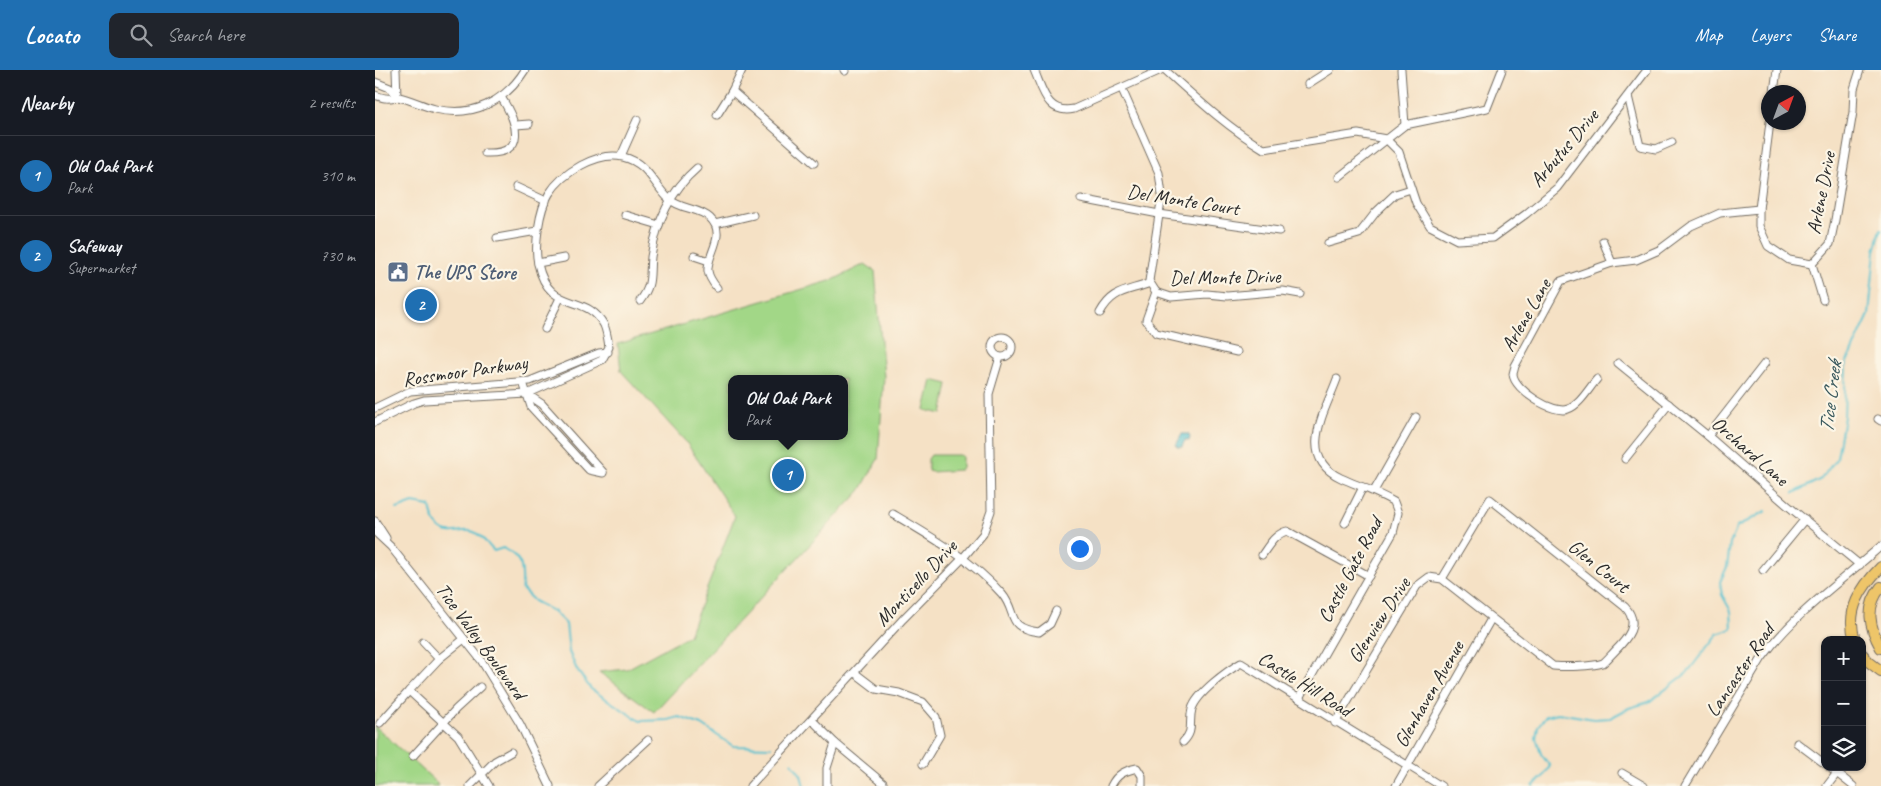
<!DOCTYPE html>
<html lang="en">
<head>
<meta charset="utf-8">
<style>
  :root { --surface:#171b24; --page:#20242c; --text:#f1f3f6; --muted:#9ea1a6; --line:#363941; --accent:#1f6fb2 }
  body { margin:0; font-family:Caveat,sans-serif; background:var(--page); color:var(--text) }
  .controls { position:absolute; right:15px; bottom:15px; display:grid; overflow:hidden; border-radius:10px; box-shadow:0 1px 4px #0004 }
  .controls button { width:45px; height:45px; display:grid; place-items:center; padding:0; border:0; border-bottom:1px solid var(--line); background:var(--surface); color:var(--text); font:25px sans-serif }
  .compass { position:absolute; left:1386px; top:15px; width:45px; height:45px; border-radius:50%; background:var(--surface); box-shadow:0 1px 4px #0004; rotate:41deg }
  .you { position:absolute; left:704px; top:478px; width:18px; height:18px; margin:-12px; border:4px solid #fff; border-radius:50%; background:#1a73e8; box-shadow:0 0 0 8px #1a73e833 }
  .badge { display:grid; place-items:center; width:32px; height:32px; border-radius:50%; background:var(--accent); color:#fff; font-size:16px; font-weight:700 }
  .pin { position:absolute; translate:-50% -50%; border:2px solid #fff; box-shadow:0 1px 5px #0006 }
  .popup { position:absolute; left:353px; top:305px; width:120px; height:65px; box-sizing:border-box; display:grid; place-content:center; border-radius:10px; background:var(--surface); filter:drop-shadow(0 1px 4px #0005); font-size:16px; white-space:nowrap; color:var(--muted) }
  .popup b { font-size:19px; color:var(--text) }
  .popup::after { content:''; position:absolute; left:50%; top:100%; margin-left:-10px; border:10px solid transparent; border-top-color:var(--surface) }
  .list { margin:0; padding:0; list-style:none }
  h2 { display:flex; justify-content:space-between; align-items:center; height:65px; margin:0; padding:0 20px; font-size:21px }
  h2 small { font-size:16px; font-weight:400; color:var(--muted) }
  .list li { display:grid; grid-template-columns:32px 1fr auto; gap:15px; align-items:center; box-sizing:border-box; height:80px; padding:0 20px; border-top:1px solid var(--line) }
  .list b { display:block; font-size:19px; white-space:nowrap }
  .list p { margin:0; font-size:16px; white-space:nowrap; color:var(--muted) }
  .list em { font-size:16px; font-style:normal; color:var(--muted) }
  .icon { flex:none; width:28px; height:28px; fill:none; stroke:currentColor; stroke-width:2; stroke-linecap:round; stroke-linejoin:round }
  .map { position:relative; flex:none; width:1506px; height:716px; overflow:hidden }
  header { display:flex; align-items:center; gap:30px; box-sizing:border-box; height:70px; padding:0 25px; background:var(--accent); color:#fff }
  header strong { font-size:24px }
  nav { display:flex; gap:28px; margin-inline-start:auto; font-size:18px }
  .search { width:350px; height:45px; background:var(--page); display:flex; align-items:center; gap:12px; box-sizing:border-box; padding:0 18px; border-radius:10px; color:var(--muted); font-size:19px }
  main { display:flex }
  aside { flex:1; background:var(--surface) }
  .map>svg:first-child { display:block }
</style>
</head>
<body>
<header>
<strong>Locato</strong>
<div class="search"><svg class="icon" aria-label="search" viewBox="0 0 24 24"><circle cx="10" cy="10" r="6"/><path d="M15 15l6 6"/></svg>Search here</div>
<nav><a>Map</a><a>Layers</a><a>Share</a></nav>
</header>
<main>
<aside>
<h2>Nearby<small>2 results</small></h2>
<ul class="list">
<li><span class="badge">1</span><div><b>Old Oak Park</b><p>Park</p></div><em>310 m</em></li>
<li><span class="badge">2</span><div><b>Safeway</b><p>Supermarket</p></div><em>730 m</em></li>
</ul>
</aside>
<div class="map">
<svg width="1506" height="716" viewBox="0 0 1506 716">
  <rect width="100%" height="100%" fill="#fcf5e5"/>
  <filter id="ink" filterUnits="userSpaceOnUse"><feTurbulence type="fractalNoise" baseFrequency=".02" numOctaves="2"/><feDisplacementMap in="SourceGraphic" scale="10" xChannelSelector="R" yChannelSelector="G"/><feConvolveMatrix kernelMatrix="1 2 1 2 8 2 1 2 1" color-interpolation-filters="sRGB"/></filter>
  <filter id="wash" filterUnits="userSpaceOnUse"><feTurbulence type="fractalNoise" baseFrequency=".0096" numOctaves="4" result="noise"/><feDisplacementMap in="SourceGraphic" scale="20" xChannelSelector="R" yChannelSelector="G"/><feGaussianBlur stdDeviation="1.12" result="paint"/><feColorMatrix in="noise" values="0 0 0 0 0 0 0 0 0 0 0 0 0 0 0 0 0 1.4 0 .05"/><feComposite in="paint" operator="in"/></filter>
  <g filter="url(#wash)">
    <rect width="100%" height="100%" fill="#f5e1c5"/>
    <g fill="#a2d787" stroke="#668159" fill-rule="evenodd">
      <path d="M490 194 500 201 509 307 503 389 485 421 279 642 224 602 252 599 314 565 360 446 311 372 246 301 243 274 458 210ZM357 309H469V366H357Z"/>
      <path d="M557 310 573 314 567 344 550 340Z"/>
      <path d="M556 385H584L587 386V397L585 400 557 402 553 401V389Z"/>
      <path d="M0 656 61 712 63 716H0Z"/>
    </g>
    <path fill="#55c1d0" stroke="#40767e" d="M807 364H813L815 367 814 371 810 370 807 377H803L801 375Z"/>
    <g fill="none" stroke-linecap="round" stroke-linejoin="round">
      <g stroke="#55c1d0" stroke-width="2">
        <path d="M1419 423 1446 409 1462 388 1469 347 1471 294 1494 245 1500 181 1506 159"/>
        <path d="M22 439 38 433 55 436C57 449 63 464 79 462 87 462 90 459 99 462 106 465 113 475 119 481L128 478C148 488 148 498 147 519L159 531 179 542 191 554 194 582 202 600 216 619 265 651 293 650 304 647 327 655 358 676 396 677"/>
        <path d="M417 693 426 705 429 716"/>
        <path d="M1158 716 1168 707 1175 696 1166 684 1161 668 1163 656 1171 646 1183 643 1219 649 1235 648 1254 638 1274 632 1312 603 1342 564 1357 559 1356 541 1347 525 1345 512 1352 497 1355 474 1362 457 1391 441"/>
      </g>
    </g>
  </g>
  <g filter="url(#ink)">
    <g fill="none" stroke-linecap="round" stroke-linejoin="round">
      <g stroke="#726b61" stroke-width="9">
        <g id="minor">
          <path d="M21 0 22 27"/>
          <path d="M469 0 470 1"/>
          <path d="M659 0C668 20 672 45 699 39L786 0"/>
          <path d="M790 0C821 28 853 58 889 79L983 64 1011 69 1024 82 1041 133 1055 156 1082 170 1118 168 1151 144 1182 118 1272 0"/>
          <path d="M1026 0 1030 55"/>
          <path d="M0 12 15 18 22 27"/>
          <path d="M933 14 955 0"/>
          <path d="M747 19 784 103 787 125 774 211 781 222 796 227 832 224 852 226 908 221 925 224"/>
          <path d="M357 21 439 93"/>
          <path d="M1399 22 1402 0"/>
          <path d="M0 25C3 26 8 28 11 28 15 29 19 27 23 27 35 29 48 36 60 39 97 48 130 32 150 0"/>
          <path d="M1253 26 1265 76 1281 79 1297 72"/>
          <path d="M342 45 357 21 367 0"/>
          <path d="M1395 52 1384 139V156L1393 176 1414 190 1437 194"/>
          <path d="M141 55 154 54"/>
          <path d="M110 83C154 85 142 52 126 27"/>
          <path d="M246 86 262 50"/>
          <path d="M964 107 1030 55 1112 38 1127 0"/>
          <path d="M141 117 171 131"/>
          <path d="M706 129 784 144 904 161"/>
          <path d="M250 145 284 155"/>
          <path d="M340 154 378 145"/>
          <path d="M122 168 162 161"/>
          <path d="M1228 171 1237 193"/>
          <path d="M953 173 984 164 1001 142 1020 124 1036 119"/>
          <path d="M319 186 334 191"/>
          <path d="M163 193 189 188"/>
          <path d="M1437 194 1455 174 1460 150 1478 42 1479 19 1485 0"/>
          <path d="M1437 194 1448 230"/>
          <path d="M781 222 771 250 781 263 862 282"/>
          <path d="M265 231C278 214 274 206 276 187 281 153 296 120 322 98"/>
          <path d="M725 243C738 219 752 222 775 213"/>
          <path d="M170 259 185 228"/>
          <circle cx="627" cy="277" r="10"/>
          <path d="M1243 293 1333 366 1412 435 1485 495"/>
          <path d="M1222 309C1214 318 1205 335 1193 339 1179 345 1139 320 1138 304 1138 303 1140 297 1140 296L1186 211 1237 193 1261 190 1284 180 1316 156 1345 143 1384 139"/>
          <path d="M148 312 156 337 214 400 228 403"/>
          <path d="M152 324 167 334 228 402"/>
          <path d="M0 338 35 321 155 311 224 283 233 282"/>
          <path d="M1503 349 1506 351"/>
          <path d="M0 352 39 333 49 330 152 324 227 290 234 277C233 270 232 262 229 255 211 222 174 244 163 194 159 176 164 140 174 124 187 103 222 81 248 87 273 93 278 114 294 129 306 140 323 137 335 148 353 165 331 185 333 201 334 208 338 213 342 218"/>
          <path d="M1333 366 1390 293"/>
          <path d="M1250 389 1294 334"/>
          <path d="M999 421 1041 347"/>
          <path d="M518 444C557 467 597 490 627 524 643 543 630 558 664 562L675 554 681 541"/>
          <path d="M0 451 11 468"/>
          <path d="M970 453 988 417"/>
          <path d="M0 462 16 477 106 590 145 654 175 716"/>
          <path d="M887 485C894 475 900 464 912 461L994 506"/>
          <path d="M1388 500 1430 449"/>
          <path d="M89 569 64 589 34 621 83 666 114 716"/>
          <path d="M48 572 64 589"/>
          <path d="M480 603 501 619 524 623 548 632 561 647 565 665 548 694"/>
          <path d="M924 628 1018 463 1023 443 1019 432C1002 422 984 416 966 408 921 387 950 342 962 309"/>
          <path d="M437 650 460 673 452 698V716"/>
          <path d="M5 653 34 621"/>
          <path d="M960 653 1042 516 1054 507 1067 509 1115 429 1250 537C1266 554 1252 569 1239 582 1236 585 1231 591 1228 593 1216 597 1190 597 1178 596L1067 509"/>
          <path d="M808 672C820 660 813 653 817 639 822 623 852 601 866 593L1066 716"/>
          <path d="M460 673 508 713"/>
          <path d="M1422 673 1450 694"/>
          <path d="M38 686 81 639 105 617"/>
          <path d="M1454 697 1478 716"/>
          <path d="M1247 703 1269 716"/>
          <path d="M95 716 120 691 136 682"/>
          <path d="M223 716 273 670"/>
          <path d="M375 716 528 549 588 488 608 464 616 441 614 324 625 287"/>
          <path d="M736 716C742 704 749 701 762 698L767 706V716"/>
          <path d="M1021 716 1116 549"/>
          <path d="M1310 716 1387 588C1419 544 1465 512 1506 476"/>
          <path d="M1452 716 1462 703"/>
        </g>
      </g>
      <g stroke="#726b61" stroke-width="12">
        <g id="highway">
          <path d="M1506 517C1490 537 1494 557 1506 578"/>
          <path d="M1480 570C1470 541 1486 517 1506 497"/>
          <path d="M1487 584 1494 592 1506 601"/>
        </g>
      </g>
      <use href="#minor" stroke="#fff" stroke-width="7"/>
      <use href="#highway" stroke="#eec569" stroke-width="10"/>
    </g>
  </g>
  <defs>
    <g id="civic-square" transform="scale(1.125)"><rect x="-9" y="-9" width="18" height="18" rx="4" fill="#5c6f8a" stroke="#fcf5e5"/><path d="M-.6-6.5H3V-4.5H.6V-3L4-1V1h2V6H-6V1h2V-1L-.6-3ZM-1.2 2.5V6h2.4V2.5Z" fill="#fff"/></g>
  </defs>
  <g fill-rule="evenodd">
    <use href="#civic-square" x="23" y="202"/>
  </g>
  <g text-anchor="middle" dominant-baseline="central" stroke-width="4.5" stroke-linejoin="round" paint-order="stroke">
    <g font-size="20" fill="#2b2b2b" stroke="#fcf5e5">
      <text transform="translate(1189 78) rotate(-50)">Arbutus Drive</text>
      <text transform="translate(1446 123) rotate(-79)">Arlene Drive</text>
      <text transform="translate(808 130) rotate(9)">Del Monte Court</text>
      <text transform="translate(850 207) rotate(-1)">Del Monte Drive</text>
      <text transform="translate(1151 245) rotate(-60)">Arlene Lane</text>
      <text transform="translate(90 301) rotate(-8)">Rossmoor Parkway</text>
      <text transform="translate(1375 381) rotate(41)">Orchard Lane</text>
      <text transform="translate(1224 496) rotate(39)">Glen Court</text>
      <text transform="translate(975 500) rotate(-62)">Castle Gate Road</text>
      <text transform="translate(541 513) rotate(-47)">Monticello Drive</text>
      <text transform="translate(1004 550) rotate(-57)">Glenview Drive</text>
      <text transform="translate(106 571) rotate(54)">Tice Valley Boulevard</text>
      <text transform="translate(1365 600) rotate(-56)">Lancaster Road</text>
      <text transform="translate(930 614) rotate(32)">Castle Hill Road</text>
      <text transform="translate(1054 624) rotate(-60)">Glenhaven Avenue</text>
    </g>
    <g font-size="20" font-weight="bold" fill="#4e5e75" stroke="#fcf5e5" text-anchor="start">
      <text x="39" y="202">The UPS Store</text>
    </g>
    <g font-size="21" font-style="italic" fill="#38585d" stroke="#fcf5e5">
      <text transform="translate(1455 327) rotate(-83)">Tice Creek</text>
    </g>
  </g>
</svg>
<div class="controls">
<button>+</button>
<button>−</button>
<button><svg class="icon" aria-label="layers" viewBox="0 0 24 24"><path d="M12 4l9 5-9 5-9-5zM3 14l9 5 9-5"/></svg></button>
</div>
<svg class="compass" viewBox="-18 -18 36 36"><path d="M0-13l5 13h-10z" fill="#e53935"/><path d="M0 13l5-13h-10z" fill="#9ea1a6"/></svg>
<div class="you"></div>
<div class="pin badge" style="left:413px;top:405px">1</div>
<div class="popup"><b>Old Oak Park</b>Park</div>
<div class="pin badge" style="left:46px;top:235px">2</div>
</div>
</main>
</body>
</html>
